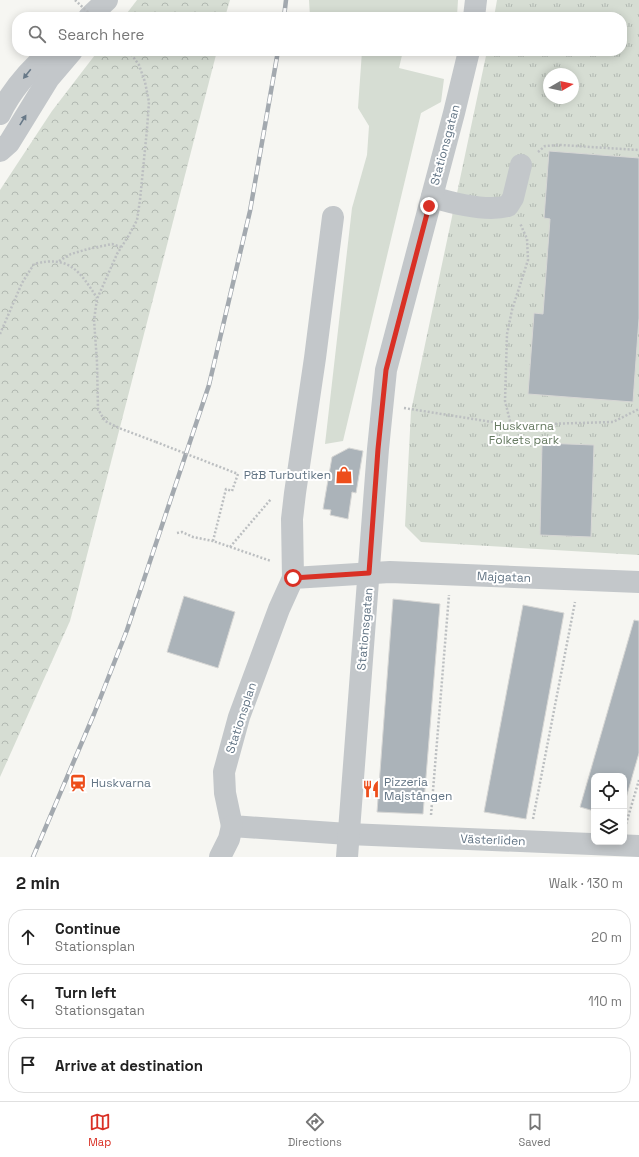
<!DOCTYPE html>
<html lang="en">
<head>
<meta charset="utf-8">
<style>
  :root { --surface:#fff; --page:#f2f2f2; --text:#222; --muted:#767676; --line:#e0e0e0; --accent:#d93025 }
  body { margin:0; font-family:"Space Grotesk",sans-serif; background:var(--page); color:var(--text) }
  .controls { position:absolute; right:12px; bottom:12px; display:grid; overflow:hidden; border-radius:8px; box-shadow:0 2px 10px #0003 }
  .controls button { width:36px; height:36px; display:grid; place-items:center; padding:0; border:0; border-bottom:1px solid var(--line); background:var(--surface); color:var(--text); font:20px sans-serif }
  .compass { position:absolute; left:543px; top:68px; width:36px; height:36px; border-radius:50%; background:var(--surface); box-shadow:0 2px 10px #0003; rotate:81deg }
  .stop { position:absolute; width:12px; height:12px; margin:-9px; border:3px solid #d93025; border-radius:50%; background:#fff }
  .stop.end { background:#d93025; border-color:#fff; box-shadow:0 1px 4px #0008 }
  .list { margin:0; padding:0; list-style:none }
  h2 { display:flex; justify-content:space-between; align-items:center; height:52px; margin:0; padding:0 16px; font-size:17px }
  h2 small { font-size:13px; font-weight:400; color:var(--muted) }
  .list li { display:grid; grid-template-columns:26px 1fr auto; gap:12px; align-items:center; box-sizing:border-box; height:56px; margin:0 8px 8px; padding:0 8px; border:1px solid var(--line); border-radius:16px }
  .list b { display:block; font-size:15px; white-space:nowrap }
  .list p { margin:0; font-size:13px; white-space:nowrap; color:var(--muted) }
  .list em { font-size:13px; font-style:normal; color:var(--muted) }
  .icon { flex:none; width:22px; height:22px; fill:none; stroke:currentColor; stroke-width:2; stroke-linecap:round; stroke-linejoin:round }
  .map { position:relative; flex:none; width:639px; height:857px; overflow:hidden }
  .search { position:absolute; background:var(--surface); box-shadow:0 2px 10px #0003; left:12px; right:12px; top:12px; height:44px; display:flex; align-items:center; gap:10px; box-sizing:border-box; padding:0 14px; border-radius:16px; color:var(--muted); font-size:15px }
  .sheet { height:244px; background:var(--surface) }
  nav { display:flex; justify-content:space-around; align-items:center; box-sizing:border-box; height:56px; border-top:1px solid var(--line); background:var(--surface); font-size:11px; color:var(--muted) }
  nav a { display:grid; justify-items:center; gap:2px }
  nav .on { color:var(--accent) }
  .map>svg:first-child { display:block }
</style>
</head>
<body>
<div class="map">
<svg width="639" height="857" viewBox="0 0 639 857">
  <defs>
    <pattern id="forest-crowns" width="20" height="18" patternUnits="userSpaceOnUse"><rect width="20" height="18" fill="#d6ddd3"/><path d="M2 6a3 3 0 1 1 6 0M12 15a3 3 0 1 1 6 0" fill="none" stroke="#b1b8b1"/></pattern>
    <pattern id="park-tufts" width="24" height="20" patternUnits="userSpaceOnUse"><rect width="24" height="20" fill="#d6ddd3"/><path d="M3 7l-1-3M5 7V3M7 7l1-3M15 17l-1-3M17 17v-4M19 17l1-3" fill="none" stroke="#b1b8b1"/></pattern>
  </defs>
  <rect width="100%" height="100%" fill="#f6f6f2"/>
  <g fill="#d6ddd3">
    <path d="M309 0H458L457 16 412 14 411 17H310Z"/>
    <path d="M362 51H403L399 68 444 79 441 102 421 113 343 441 325 444 352 208 367 155 369 126 358 108Z"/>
  </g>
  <g fill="url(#forest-crowns)">
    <path d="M137 0H230L225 17H124Z"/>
    <path d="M98 51H217L70 621 0 777V190L52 111Z"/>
  </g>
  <path fill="url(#park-tufts)" fill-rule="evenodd" d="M497 0H639V555L421 542 405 526 411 411 487 51H622V17H494ZM549 74H573V98H549Z"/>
  <g fill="#abb3b9" stroke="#d7d7d5">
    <path d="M549 151 639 158V318L633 402 528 394 534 313 543 314 550 219 544 218Z"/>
    <path d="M542 443 594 445 591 537 540 535Z"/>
    <path d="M349 448 363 451 356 493 352 492 348 519 330 515 331 510 323 509 332 457Z"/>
    <path d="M184 596 235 612 218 668 167 652Z"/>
    <path d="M393 599 440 604 423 814 377 812Z"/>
    <path d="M523 605 564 613 526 819 484 812Z"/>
    <path d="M634 620 639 621V753L624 805V776H594V811L580 807Z"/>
  </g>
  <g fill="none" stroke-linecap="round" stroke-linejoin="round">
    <g stroke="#bcbfc1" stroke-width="2.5" stroke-dasharray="2 2" stroke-linecap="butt">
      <path d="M129 51 139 65 145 82 149 102 147 129 140 200 137 220 129 235 117 254 97 299 94 320 97 362 98 409 105 421 119 428 156 442"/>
      <path d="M538 152 545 146 560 145 639 150"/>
      <path d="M59 261 71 254 88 249 112 244 121 247"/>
      <path d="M0 334 22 283 34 264C69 255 80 271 97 298"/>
      <path d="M404 408 511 425 505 401 507 334 512 310 528 260 527 239 520 223"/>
      <path d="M511 425 613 422 639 409"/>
      <path d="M238 474 232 491 226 489 213 541 271 561"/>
      <path d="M177 533 182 532 193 537 213 541"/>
      <path d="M230 547 271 499"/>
      <path d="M431 815 449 595"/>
      <path d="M533 819 575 602"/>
      <path d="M626 824 639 780"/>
    </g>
    <g stroke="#c3c7ca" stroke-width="22">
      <path d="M89 17 107 0"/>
      <path d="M474 17 476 0"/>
      <path d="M0 114C12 89 30 69 51 51"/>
      <path d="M0 151 9 143 49 78 72 51"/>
      <path d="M432 197C452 203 487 212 508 206L513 198 521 165"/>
      <path d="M293 578 292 519 295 493 315 358 333 217"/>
      <path d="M639 582 390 572 293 578 279 609 239 717 224 772 225 793 232 826 348 834 639 846"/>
      <path d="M220 857 229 839 232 826"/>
      <path d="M347 857 378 449 386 370 454 113 469 51"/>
    </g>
    <g stroke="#a3a9af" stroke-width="4.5">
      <g id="rail">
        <path d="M284 17 286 0"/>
        <path d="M33 857 94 714 127 630 209 385 250 211 278 51"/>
      </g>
    </g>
    <use href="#rail" stroke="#fff" stroke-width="3" stroke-dasharray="9" stroke-linecap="butt"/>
    <g stroke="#bcbfc1" stroke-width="2.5" stroke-dasharray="2 2" stroke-linecap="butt">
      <path d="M75 0 93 17"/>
      <path d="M156 442 238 474"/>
    </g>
  </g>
  <defs><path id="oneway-solid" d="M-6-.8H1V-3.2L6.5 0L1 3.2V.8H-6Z"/></defs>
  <g fill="#687988">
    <use href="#oneway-solid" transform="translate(27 74) rotate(129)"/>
    <use href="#oneway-solid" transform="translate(23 120) rotate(-58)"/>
  </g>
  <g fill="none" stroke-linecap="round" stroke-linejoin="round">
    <path stroke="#d93025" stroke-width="5" d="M293 578 369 573 378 449 386 370 429 206"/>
  </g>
  <defs>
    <g id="shop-bare" transform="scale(1.38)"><path d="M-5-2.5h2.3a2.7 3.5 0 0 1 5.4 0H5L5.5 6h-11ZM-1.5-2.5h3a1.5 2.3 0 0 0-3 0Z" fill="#ed4e1b" stroke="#fff" stroke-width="2.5" paint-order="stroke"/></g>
    <g id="station-bare" transform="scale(1.38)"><path d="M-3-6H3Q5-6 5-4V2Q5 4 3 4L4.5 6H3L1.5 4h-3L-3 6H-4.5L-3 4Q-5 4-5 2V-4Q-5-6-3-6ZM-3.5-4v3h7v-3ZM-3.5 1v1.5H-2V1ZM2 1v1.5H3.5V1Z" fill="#ed4e1b" stroke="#fff" stroke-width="2.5" paint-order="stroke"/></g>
    <g id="restaurant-bare" transform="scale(1.38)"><path d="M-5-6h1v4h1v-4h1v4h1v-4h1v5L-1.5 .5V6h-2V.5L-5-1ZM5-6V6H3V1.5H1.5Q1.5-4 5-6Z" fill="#ed4e1b" stroke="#fff" stroke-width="2.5" paint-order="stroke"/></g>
  </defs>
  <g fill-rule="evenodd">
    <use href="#shop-bare" x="344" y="475"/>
    <use href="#station-bare" x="78" y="783"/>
    <use href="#restaurant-bare" x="371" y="789"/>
  </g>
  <g text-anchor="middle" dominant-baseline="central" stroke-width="4" stroke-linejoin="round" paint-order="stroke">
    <g font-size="12" fill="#637585" stroke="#fff">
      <text transform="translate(445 145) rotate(-75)">Stationsgatan</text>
      <text transform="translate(504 577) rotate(2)">Majgatan</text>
      <text transform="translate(365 629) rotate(-85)">Stationsgatan</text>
      <text transform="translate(241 718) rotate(-72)">Stationsplan</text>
      <text transform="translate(493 840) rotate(2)">Västerliden</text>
    </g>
    <g font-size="12" fill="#677b62" stroke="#fff">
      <text x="524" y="426">Huskvarna<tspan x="524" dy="14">Folkets park</tspan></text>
    </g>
    <g font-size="12" fill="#637585" stroke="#fff" text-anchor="start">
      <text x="331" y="475" text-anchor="end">P&amp;B Turbutiken</text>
      <text x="384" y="782">Pizzeria<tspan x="384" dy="14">Majstången</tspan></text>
      <text x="91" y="783">Huskvarna</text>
    </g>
  </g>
</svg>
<div class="controls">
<button><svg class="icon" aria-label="locate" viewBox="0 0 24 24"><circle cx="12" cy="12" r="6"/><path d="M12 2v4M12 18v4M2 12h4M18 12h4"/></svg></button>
<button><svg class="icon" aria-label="layers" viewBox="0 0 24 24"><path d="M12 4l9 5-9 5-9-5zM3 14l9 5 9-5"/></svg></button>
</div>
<svg class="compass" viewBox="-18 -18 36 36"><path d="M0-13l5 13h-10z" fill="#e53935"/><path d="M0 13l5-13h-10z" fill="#767676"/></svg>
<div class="stop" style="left:293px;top:578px"></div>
<div class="stop end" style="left:429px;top:206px"></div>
<div class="search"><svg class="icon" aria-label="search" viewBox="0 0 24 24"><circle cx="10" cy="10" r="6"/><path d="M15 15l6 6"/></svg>Search here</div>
</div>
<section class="sheet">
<h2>2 min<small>Walk · 130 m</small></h2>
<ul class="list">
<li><svg class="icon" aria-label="ahead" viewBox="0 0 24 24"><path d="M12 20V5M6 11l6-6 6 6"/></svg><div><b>Continue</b><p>Stationsplan</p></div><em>20 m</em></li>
<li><svg class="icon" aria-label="left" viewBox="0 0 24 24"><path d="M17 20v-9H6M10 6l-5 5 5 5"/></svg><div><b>Turn left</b><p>Stationsgatan</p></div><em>110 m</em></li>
<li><svg class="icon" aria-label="arrive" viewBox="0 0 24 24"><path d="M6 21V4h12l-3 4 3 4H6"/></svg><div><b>Arrive at destination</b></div></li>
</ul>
</section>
<nav>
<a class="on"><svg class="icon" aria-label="map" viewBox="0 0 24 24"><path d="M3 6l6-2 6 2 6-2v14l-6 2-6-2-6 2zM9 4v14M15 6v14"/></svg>Map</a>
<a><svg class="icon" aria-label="directions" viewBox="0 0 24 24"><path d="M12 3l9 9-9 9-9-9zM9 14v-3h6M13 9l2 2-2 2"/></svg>Directions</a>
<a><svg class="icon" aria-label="saved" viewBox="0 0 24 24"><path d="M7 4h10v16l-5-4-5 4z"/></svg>Saved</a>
</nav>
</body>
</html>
